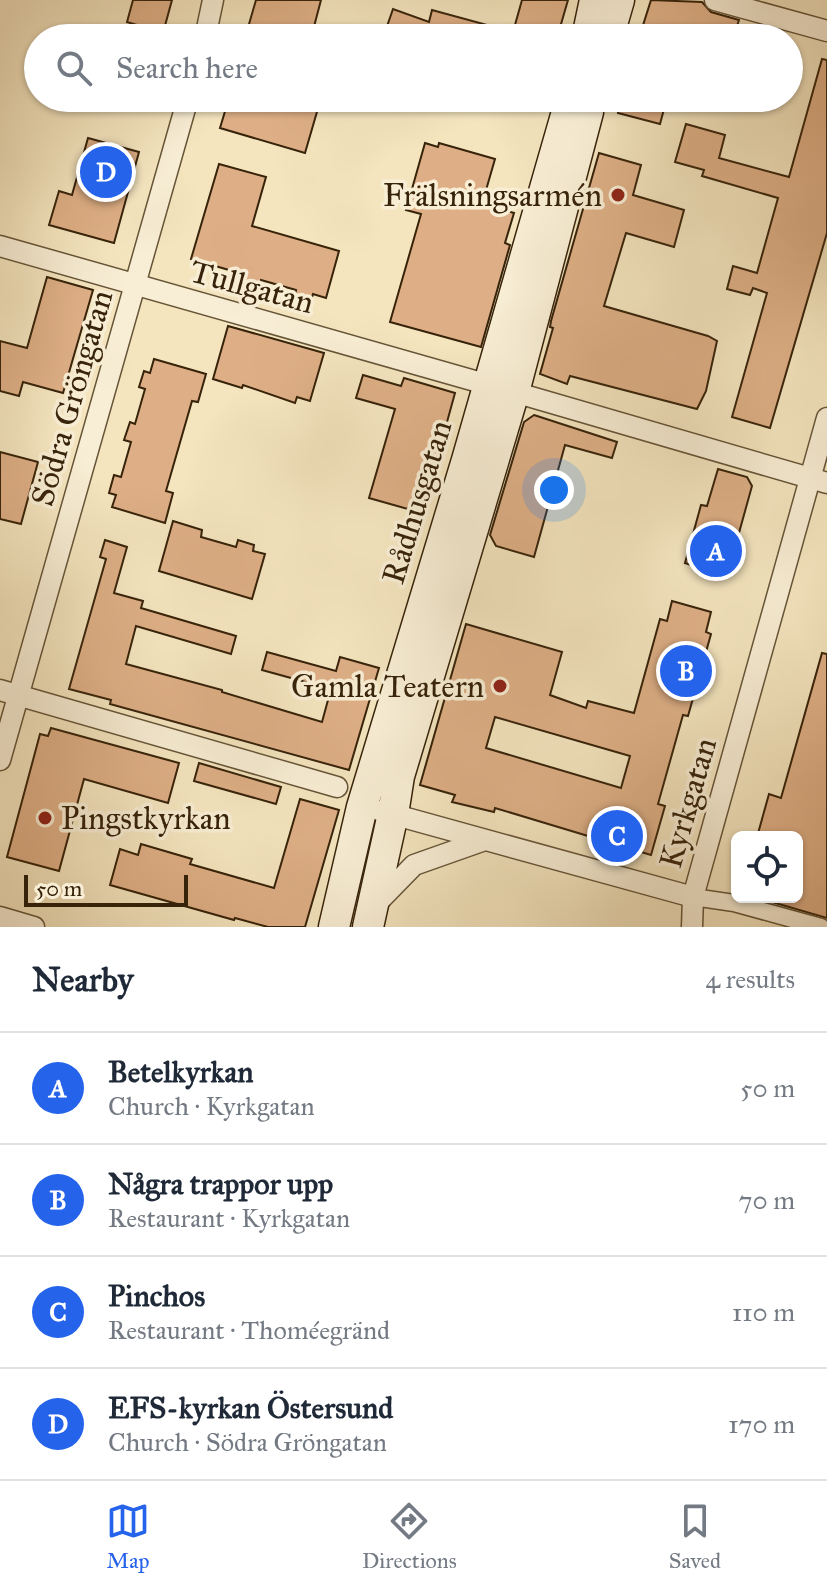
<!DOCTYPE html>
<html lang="en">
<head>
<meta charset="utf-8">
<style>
  :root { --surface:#fff; --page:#f2f2f3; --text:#1f2937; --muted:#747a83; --line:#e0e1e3; --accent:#2563eb }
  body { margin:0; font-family:"IM FELL Great Primer",serif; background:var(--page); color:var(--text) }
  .controls { position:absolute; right:24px; bottom:24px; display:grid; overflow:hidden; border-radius:12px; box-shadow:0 2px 6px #0004 }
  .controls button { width:72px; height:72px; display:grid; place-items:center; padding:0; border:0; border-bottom:2px solid var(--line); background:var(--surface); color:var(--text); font:40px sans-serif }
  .scale { position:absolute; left:24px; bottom:20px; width:164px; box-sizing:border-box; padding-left:8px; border:4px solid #37230a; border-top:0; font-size:22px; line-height:28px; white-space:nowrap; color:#37230a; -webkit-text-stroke:6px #f8eed5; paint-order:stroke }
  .you { position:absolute; left:554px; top:490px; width:28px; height:28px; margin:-20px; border:6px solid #fff; border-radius:50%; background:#1a73e8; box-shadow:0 0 0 12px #1a73e833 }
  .badge { display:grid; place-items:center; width:52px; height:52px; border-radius:50%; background:var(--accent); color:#fff; font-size:26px; font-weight:700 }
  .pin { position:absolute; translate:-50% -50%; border:4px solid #fff; box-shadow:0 2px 8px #0006 }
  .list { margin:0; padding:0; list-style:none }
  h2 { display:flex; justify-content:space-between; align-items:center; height:104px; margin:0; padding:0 32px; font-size:34px }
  h2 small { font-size:26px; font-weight:400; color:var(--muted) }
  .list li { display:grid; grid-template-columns:52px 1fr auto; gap:24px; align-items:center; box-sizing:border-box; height:112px; padding:0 32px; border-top:2px solid var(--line) }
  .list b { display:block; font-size:30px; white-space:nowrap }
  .list p { margin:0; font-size:26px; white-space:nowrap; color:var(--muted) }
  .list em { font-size:26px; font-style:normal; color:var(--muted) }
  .icon { flex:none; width:44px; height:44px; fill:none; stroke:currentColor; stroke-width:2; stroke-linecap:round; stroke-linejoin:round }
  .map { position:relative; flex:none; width:827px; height:927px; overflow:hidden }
  .search { position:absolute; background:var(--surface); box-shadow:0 2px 6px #0004; left:24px; right:24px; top:24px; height:88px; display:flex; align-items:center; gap:20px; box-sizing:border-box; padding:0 28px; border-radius:44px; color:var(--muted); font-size:30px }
  .sheet { height:552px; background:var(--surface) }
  nav { display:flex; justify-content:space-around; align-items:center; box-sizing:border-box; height:112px; border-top:2px solid var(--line); background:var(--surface); font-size:22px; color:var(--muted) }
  nav a { display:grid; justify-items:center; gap:4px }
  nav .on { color:var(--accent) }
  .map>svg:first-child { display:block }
</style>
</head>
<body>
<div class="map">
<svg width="827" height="927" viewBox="0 0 827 927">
  <rect width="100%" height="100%" fill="#f4e5bf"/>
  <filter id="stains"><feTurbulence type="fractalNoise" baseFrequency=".0025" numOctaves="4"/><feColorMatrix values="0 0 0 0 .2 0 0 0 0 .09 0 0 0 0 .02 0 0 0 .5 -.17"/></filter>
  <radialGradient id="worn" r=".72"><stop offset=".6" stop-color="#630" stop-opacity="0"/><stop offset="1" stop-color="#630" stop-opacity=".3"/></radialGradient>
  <g fill="#deaf86" stroke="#37230a" stroke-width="2" fill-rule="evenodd">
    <path d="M133 0H172L163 33 127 22Z"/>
    <path d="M256 0H321L311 38H245Z"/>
    <path d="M522 0H568L557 38H383L393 9 429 22 432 10 513 32Z"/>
    <path d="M651 0 702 2 711 12 739 20 733 38H639Z"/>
    <path d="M822 59 827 60V233L770 428 732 417 767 293 753 288 750 295 727 289 733 266 757 273 778 198 702 176 704 170 675 162 686 124 725 135 719 158 789 177Z"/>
    <path d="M229 98H321L305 153 220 128Z"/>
    <path d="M622 98H667L660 124 618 113Z"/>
    <path d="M88 138 139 152 114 243 49 225 59 191 72 195Z"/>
    <path d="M425 143 438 147 439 143 495 159 482 204 514 213 505 243 510 245 481 347 390 322 421 214 406 210Z"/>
    <path d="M599 153 641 165 633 195 684 210 674 247 626 233 604 306 708 336 717 341 706 391 697 409 570 376 567 384 540 374 553 328 550 327 551 321Z"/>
    <path d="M219 164 266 177 252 226 339 251 326 298 313 294 311 301 295 296 296 290 261 280 259 286 242 281 243 274 191 259Z"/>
    <path d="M47 277 93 290 63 393 23 382 19 396 0 391V341L27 348Z"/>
    <path d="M228 326 324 353 310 401 297 397 295 403 243 385 242 388 213 379Z"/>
    <path d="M154 359 206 374 198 402 192 401 166 491 173 493 165 523 112 507 116 495 109 493 114 475 121 477 131 442 124 440 130 422 135 424 145 389 139 387 144 371 150 373Z"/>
    <path d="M363 375 401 386 404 378 455 393 422 513 369 498 395 409 356 398Z"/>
    <path d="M534 415 617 442 612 458 565 445 534 557 496 546 490 535 524 422Z"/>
    <path d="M0 452 38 462 21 524 0 519Z"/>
    <path d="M718 469 747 477 752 486 727 576 685 563 701 505 707 506Z"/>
    <path d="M173 521 202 530 201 537 236 547 238 540 254 545 253 551 265 554 252 599 159 571Z"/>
    <path d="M105 540 127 547 114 593 143 601 141 608 236 636 231 654 136 626 126 664 222 690V692L322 722 331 689 262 670 267 652 336 671 340 657 379 668 349 770 110 704 111 700 69 689 106 559 100 557Z"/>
    <path d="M672 601 711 612 706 632 711 634 688 716 683 715 658 804 665 806 651 855 495 808 494 812 452 802 455 795 420 785 466 624 562 652 550 695 586 708 588 701 634 713 660 619 667 621ZM495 717 630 756 621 788 486 748Z"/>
    <path d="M822 653 827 654V918L765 900 766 897H797V837H757L769 794 781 798Z"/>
    <path d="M51 728 179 763 168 803 84 779 59 871 7 857 40 734 48 736Z"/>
    <path d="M199 763 281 787 276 804 194 781Z"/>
    <path d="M300 799 339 810 305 927H268L235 918 234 920 110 885 120 849 138 855 141 844 192 859 190 864 274 888Z"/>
  </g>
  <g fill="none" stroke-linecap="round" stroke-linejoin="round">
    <g stroke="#665437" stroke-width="19">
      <path id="pedestrian" d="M693 897 734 903 821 927"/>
    </g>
    <g stroke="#665437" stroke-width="23">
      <g id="minor">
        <path d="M715 0 827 31"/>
        <path d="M205 38 213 0"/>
        <path d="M0 246 489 385"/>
        <path d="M514 392 827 483"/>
        <path d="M0 690 337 787"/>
        <path d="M0 760 188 98"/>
        <path d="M381 811 693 897"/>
        <path d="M374 906 414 865 482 841"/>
        <path d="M0 917 34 927"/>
        <path d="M692 927 693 897 827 418"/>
      </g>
    </g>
    <g stroke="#37230a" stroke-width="33">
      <g id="secondary">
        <path d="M587 38 595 0"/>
        <path d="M608 38 619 0"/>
        <path d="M334 927 362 807 467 460 571 98"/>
        <path d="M368 927 393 814 399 776 514 392 588 112"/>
      </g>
    </g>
    <use href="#pedestrian" stroke="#f8eed5" stroke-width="16"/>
    <use href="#minor" stroke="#f8eed5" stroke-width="20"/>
    <use href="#secondary" stroke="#f8eed5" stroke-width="30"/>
  </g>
  <g fill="#8f2418" stroke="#f8eed5" stroke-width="3">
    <circle cx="618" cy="195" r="8"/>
    <circle cx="500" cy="686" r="8"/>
    <circle cx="45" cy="818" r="8"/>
  </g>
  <g text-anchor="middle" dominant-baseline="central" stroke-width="7" stroke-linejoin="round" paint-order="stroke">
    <g font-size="32" fill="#37230a" stroke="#f8eed5" text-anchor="end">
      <text x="602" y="195">Frälsningsarmén</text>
      <text x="484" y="686">Gamla Teatern</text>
      <text x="61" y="818" text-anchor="start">Pingstkyrkan</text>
    </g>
    <g font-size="32" fill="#37230a" stroke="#f8eed5">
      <text transform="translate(252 287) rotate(15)">Tullgatan</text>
      <text transform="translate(72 398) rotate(-74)">Södra Gröngatan</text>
      <text transform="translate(417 502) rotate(-73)">Rådhusgatan</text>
      <text transform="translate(688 803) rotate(-74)">Kyrkgatan</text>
    </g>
  </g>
  <rect width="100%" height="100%" filter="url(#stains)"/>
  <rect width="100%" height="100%" fill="url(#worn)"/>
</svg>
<div class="controls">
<button><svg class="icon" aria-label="locate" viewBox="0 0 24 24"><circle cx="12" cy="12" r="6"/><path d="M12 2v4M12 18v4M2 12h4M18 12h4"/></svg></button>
</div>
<div class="scale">50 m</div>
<div class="you"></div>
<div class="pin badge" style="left:716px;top:551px">A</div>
<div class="pin badge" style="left:686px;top:671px">B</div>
<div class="pin badge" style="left:617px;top:836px">C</div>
<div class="pin badge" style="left:106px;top:172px">D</div>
<div class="search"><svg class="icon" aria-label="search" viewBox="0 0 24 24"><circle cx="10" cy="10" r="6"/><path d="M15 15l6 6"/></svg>Search here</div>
</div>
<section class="sheet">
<h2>Nearby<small>4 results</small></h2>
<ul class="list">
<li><span class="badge">A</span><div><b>Betelkyrkan</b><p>Church · Kyrkgatan</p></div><em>50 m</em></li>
<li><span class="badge">B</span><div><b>Några trappor upp</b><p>Restaurant · Kyrkgatan</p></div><em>70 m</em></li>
<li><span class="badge">C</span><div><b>Pinchos</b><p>Restaurant · Thoméegränd</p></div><em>110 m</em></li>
<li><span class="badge">D</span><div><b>EFS-kyrkan Östersund</b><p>Church · Södra Gröngatan</p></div><em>170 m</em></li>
</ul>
</section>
<nav>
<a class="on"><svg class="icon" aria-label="map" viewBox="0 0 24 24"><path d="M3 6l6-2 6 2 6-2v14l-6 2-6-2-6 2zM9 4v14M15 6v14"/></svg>Map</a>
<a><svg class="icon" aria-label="directions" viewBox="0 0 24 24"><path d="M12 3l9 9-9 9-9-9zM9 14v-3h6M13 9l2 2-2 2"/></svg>Directions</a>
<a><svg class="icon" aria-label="saved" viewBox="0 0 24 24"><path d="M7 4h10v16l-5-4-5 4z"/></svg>Saved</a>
</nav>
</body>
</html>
